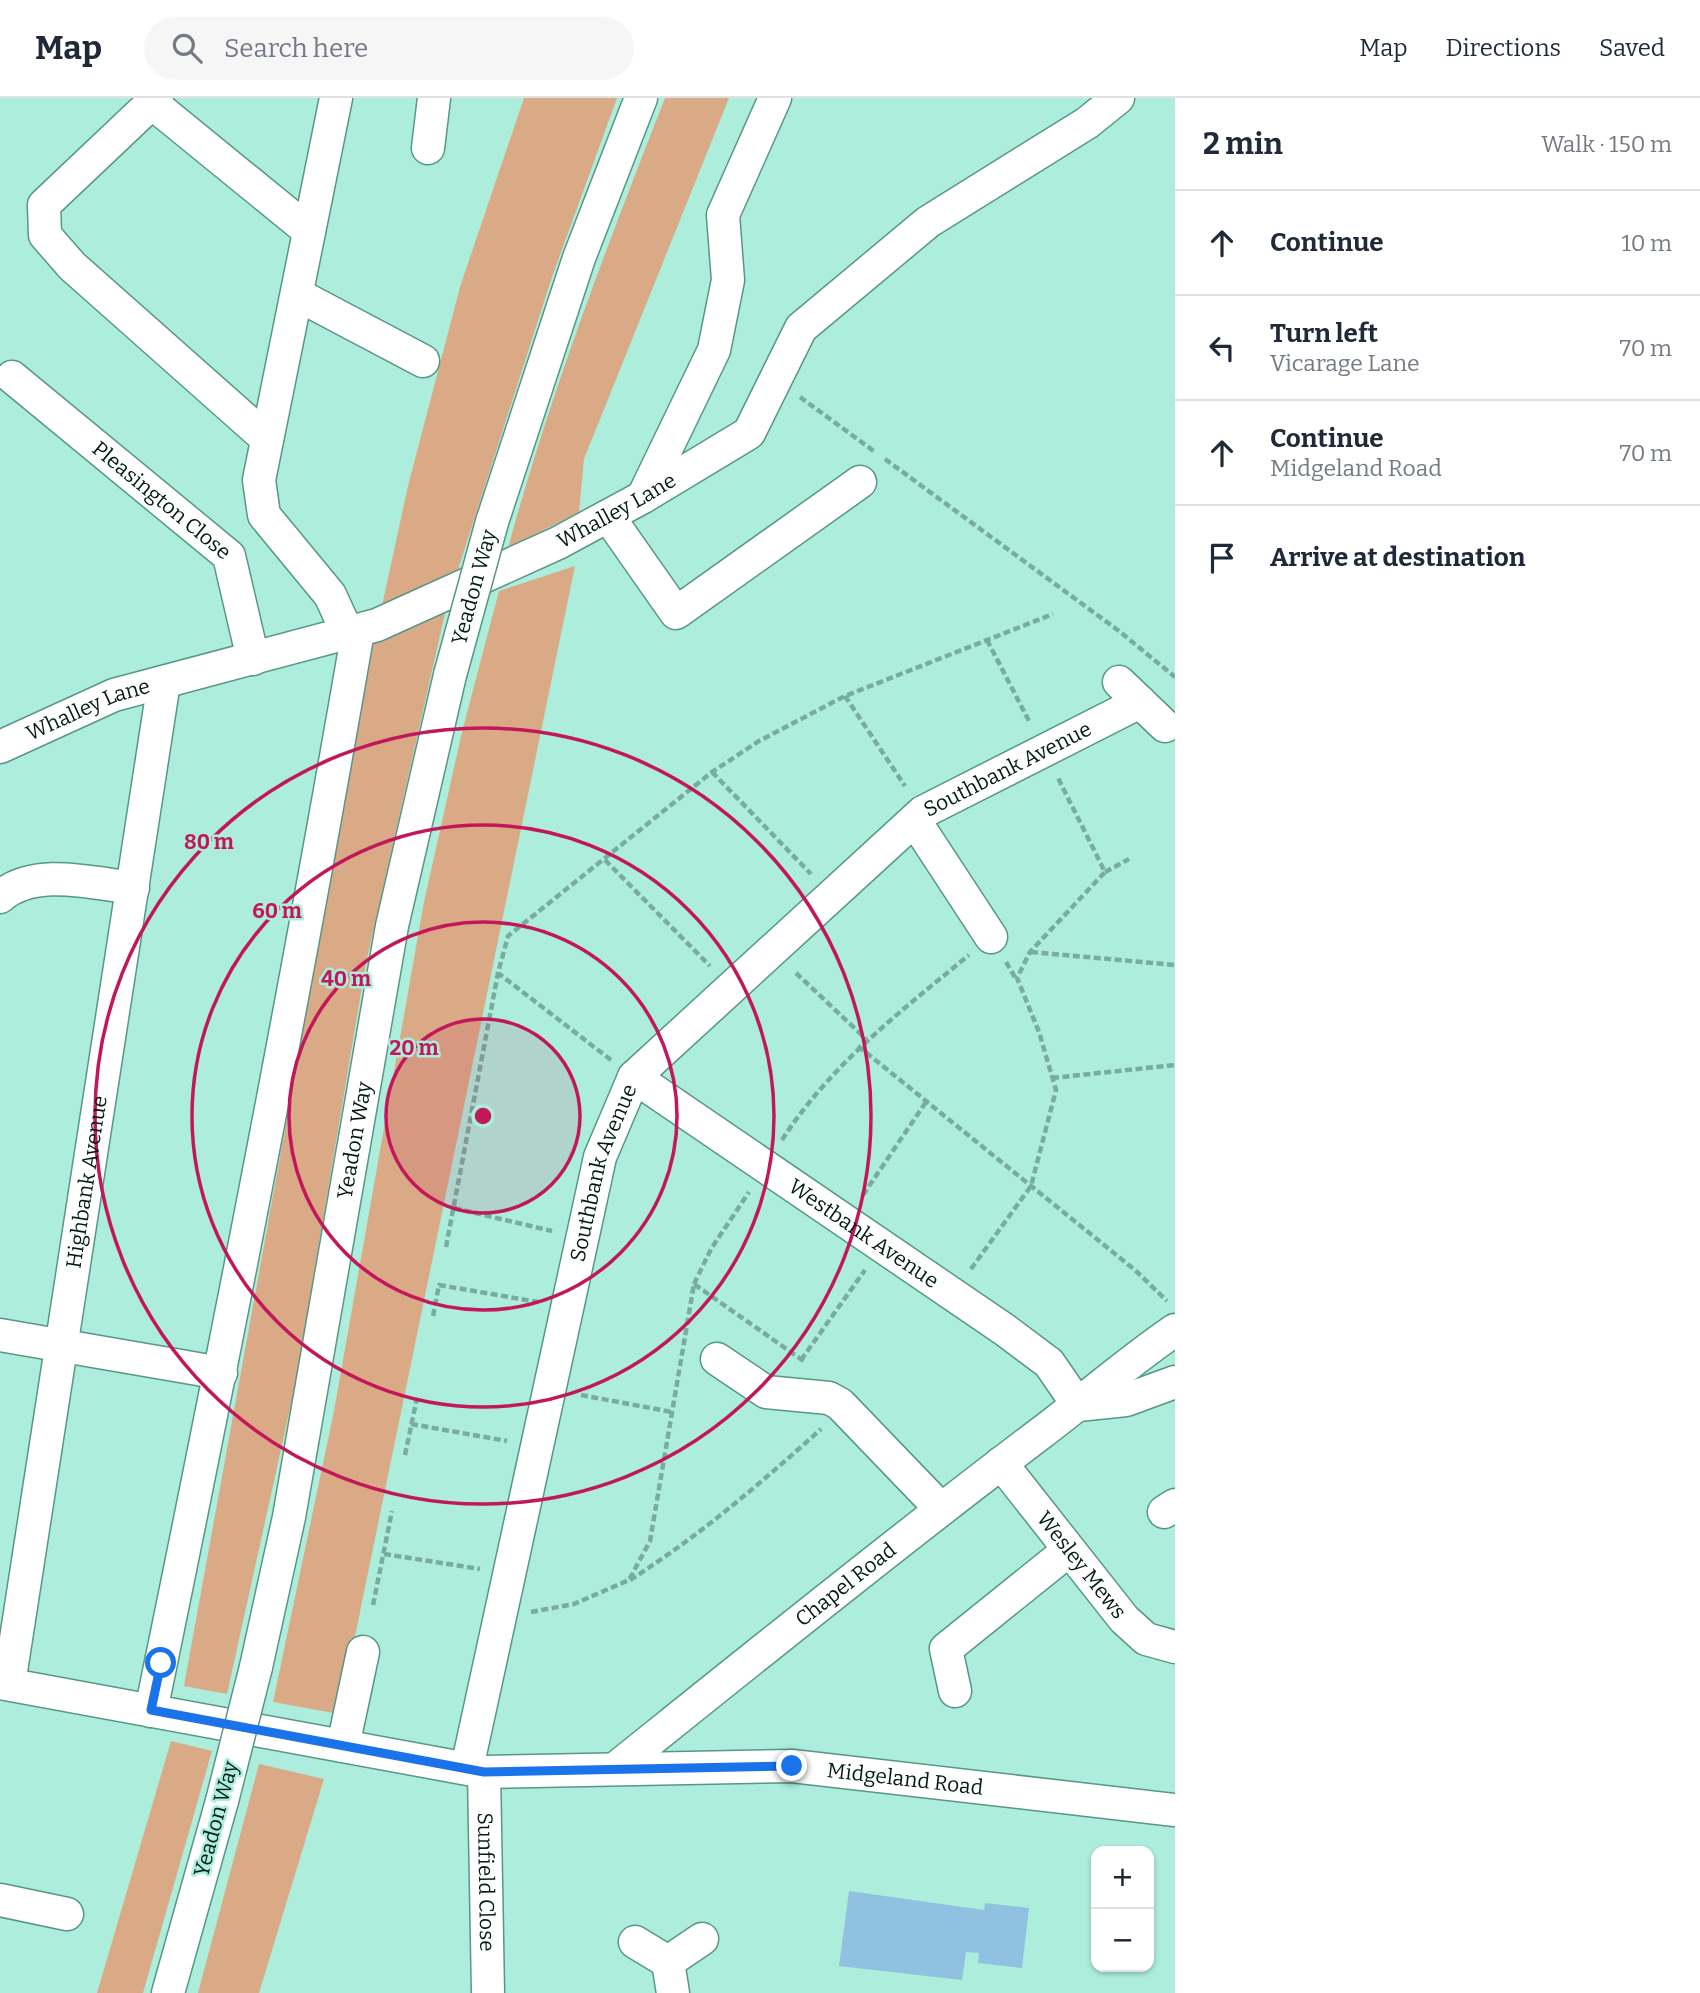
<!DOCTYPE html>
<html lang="en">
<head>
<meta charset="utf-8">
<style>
  :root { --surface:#fff; --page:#f6f6f7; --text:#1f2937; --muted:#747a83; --line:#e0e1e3 }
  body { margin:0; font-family:Bitter,serif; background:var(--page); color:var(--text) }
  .controls { position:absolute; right:21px; bottom:21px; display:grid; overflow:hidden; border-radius:14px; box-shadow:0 2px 5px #0004 }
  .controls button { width:63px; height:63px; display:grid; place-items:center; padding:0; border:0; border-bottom:2px solid var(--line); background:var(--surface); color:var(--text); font:35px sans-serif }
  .stop { position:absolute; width:21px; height:21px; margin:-16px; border:5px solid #1a73e8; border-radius:50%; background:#fff }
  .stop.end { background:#1a73e8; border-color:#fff; box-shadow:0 2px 7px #0008 }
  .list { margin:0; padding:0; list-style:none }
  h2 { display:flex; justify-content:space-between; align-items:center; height:91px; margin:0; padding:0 28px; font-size:30px }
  h2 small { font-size:23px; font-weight:400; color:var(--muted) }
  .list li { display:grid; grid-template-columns:46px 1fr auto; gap:21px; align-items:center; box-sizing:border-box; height:105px; padding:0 28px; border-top:2px solid var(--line) }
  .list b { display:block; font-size:26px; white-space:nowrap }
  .list p { margin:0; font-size:23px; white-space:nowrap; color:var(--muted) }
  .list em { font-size:23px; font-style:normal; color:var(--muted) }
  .icon { flex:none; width:38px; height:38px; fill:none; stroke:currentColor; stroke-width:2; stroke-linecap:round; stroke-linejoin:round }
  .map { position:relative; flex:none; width:1175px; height:1895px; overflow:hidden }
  header { display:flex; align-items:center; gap:42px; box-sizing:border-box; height:98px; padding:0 35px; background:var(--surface); border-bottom:2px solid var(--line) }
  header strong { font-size:33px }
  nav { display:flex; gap:38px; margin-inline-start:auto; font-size:24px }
  .search { width:490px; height:63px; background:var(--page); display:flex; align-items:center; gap:18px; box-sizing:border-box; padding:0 24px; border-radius:38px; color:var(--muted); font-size:26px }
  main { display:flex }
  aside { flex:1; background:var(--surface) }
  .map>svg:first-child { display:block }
</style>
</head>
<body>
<header>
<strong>Map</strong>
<div class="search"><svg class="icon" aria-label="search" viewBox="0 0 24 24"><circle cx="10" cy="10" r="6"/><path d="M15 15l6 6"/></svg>Search here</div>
<nav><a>Map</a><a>Directions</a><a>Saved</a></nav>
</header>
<main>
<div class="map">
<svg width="1175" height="1895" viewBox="0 0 1175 1895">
  <rect width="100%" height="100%" fill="#adeddc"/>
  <g fill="#daaa87">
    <path d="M524 0H617L552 179 455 481 380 517 408 388 460 189Z"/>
    <path d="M665 0H729L584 361 579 414 508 450C550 296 607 148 665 0Z"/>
    <path d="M575 468 339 1616 273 1604 334 1313 424 804 462 634 499 493Z"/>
    <path d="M446 511 366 865 295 1288 227 1596 184 1588 374 541Z"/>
    <path d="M171 1643 212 1653 143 1895H97Z"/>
    <path d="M259 1666 324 1681 259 1895H198Z"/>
  </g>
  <path fill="#90c1e0" d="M849 1793 984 1812 985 1805 1029 1810 1022 1870 978 1865 979 1855 966 1854 962 1882 839 1868Z"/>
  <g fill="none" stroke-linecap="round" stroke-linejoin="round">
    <g stroke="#589687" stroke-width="35">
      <g id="minor">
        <path d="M157 0 44 107 45 137 72 168 267 341"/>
        <path d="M336 0 259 382 264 417 330 497 348 536"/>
        <path d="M152 5 309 133"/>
        <path d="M428 50 434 0"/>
        <path d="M298 197 423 263"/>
        <path id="s1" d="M12 279 229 458 253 561"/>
        <path d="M643 399 714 252 728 182 723 117 775 0"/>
        <path d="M608 418 676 515 860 384"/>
        <path d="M492 424 579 160 641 0"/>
        <path d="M1119 584 1165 628"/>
        <path id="s2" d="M0 649 114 597 377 527 558 445 643 399 749 335 801 230 928 124 1087 25 1118 0"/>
        <path d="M915 723 991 839"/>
        <path d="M0 799C34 769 91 785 133 790"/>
        <path id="s3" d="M634 979 1005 1232 1049 1265 1078 1307"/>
        <path d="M0 1237 221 1275"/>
        <path d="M717 1261 766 1294 829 1300 840 1306 940 1410"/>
        <path d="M1078 1307 1126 1302 1175 1284"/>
        <path id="s4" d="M1001 1365 1124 1521 1146 1541 1175 1549"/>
        <path d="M1164 1414 1175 1407"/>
        <path id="s5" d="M256 1569 289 1419 392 828 450 577"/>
        <path id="s6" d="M0 1585 484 1674 792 1668 1175 1712"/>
        <path id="s7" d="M9 1586 164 584"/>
        <path d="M955 1593 946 1551 1069 1452"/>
        <path d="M151 1613C225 1254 296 894 358 533"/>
        <path d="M343 1648 363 1554"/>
        <path id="s8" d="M467 1670 600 1059 634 979 923 714 1140 604"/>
        <path id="s9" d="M616 1670C757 1557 897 1444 1041 1335 1086 1301 1128 1264 1175 1232"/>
        <path id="s10" d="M484 1674 488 1895"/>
        <path d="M0 1802 67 1816"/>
        <path d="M635 1844 668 1864"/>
        <path d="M668 1864 702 1841"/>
        <path d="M668 1864 673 1895"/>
        <path d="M168 1895 222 1703"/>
      </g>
    </g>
    <g stroke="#78ac9e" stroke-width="4.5" stroke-dasharray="7 3.5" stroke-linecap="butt">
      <path d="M800 299 875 354"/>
      <path d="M885 361 1119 533 1175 579"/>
      <path d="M987 542 1030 625"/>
      <path d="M845 598 905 688"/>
      <path d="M712 674 811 776"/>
      <path d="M605 762 710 868"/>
      <path d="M1105 774 1129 761"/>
      <path d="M1031 854 1175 867"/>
      <path d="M1006 864 1016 881"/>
      <path d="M796 875 866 941"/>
      <path d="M858 948 1135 1172 1167 1203"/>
      <path d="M611 962 498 875 508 838 712 674 759 643 845 598 1053 516"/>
      <path d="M1052 980 1175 967"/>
      <path d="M782 1042C831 966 900 914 969 857"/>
      <path d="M863 1097 926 1004"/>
      <path d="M454 1110 552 1133"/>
      <path d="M446 1149 498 875"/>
      <path d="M971 1171 1031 1088 1056 992 1039 934 1017 880 1030 854 1105 774 1058 680"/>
      <path d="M694 1186 711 1151 749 1094"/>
      <path d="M433 1218 439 1187 538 1204"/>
      <path d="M801 1262 865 1172"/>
      <path d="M581 1297 672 1314"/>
      <path d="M411 1326 507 1343"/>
      <path d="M405 1357 417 1300"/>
      <path d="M384 1456 480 1471"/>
      <path d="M630 1482C699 1438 760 1386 821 1331"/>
      <path d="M373 1507 392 1413"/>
      <path d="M531 1514 574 1506 629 1482 650 1443 694 1186 805 1264"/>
    </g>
    <use href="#minor" stroke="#fff" stroke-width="32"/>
    <g stroke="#589687" stroke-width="35" stroke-linecap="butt">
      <g id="minor-bridge">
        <path id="s11" d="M450 577 492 424"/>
        <path d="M222 1703 256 1569"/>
      </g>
    </g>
    <use href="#minor-bridge" stroke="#fff" stroke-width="32"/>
  </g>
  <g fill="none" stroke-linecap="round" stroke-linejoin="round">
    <path stroke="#1a73e8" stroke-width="9" d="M161 1565 151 1612 484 1674 792 1668"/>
  </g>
  <circle cx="483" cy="1018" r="97" fill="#c2185b" fill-opacity=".12"/>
  <g fill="none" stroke="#c2185b" stroke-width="3.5">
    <circle cx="483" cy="1018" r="97"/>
    <circle cx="483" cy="1018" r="194"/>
    <circle cx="483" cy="1018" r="291"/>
    <circle cx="483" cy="1018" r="388"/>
  </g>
  <g text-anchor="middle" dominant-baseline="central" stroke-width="5" stroke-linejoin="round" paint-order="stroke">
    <g font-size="21" fill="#031c16" stroke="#adeddc">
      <text stroke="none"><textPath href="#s1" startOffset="194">Pleasington Close</textPath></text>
      <text stroke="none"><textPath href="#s2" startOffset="663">Whalley Lane</textPath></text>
      <text stroke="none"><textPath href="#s11" startOffset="91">Yeadon Way</textPath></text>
      <text stroke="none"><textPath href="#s2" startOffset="96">Whalley Lane</textPath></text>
      <text stroke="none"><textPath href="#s8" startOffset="1199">Southbank Avenue</textPath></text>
      <text stroke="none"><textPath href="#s5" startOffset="536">Yeadon Way</textPath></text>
      <text stroke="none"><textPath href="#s8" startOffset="611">Southbank Avenue</textPath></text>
      <text stroke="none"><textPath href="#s7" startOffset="508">Highbank Avenue</textPath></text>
      <text stroke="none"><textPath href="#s3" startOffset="278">Westbank Avenue</textPath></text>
      <text stroke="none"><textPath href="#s4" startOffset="130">Wesley Mews</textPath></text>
      <text stroke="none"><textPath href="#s9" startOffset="294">Chapel Road</textPath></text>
      <text stroke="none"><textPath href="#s6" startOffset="914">Midgeland Road</textPath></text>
      <text transform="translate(216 1721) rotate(-75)">Yeadon Way</text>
      <text stroke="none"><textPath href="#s10" startOffset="110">Sunfield Close</textPath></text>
    </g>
  </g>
  <circle cx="483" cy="1018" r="10" fill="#c2185b" stroke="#adeddc" stroke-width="3.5"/>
  <g font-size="21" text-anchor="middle" font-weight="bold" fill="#c2185b" stroke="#adeddc" stroke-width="5" stroke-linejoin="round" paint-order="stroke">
    <text x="209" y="751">80 m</text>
    <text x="277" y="820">60 m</text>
    <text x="346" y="888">40 m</text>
    <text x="414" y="957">20 m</text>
  </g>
</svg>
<div class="controls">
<button>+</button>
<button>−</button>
</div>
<div class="stop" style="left:161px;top:1565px"></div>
<div class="stop end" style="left:792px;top:1668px"></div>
</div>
<aside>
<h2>2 min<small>Walk · 150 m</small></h2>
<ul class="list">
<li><svg class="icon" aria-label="ahead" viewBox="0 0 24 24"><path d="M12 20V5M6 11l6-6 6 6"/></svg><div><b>Continue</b></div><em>10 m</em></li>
<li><svg class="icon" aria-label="left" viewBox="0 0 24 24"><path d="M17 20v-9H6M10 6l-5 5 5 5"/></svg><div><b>Turn left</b><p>Vicarage Lane</p></div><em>70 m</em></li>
<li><svg class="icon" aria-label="ahead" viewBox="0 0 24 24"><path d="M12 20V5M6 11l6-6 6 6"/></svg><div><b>Continue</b><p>Midgeland Road</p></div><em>70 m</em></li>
<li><svg class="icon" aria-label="arrive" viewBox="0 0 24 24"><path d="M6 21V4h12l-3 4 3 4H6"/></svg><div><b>Arrive at destination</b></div></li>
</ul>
</aside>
</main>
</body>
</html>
